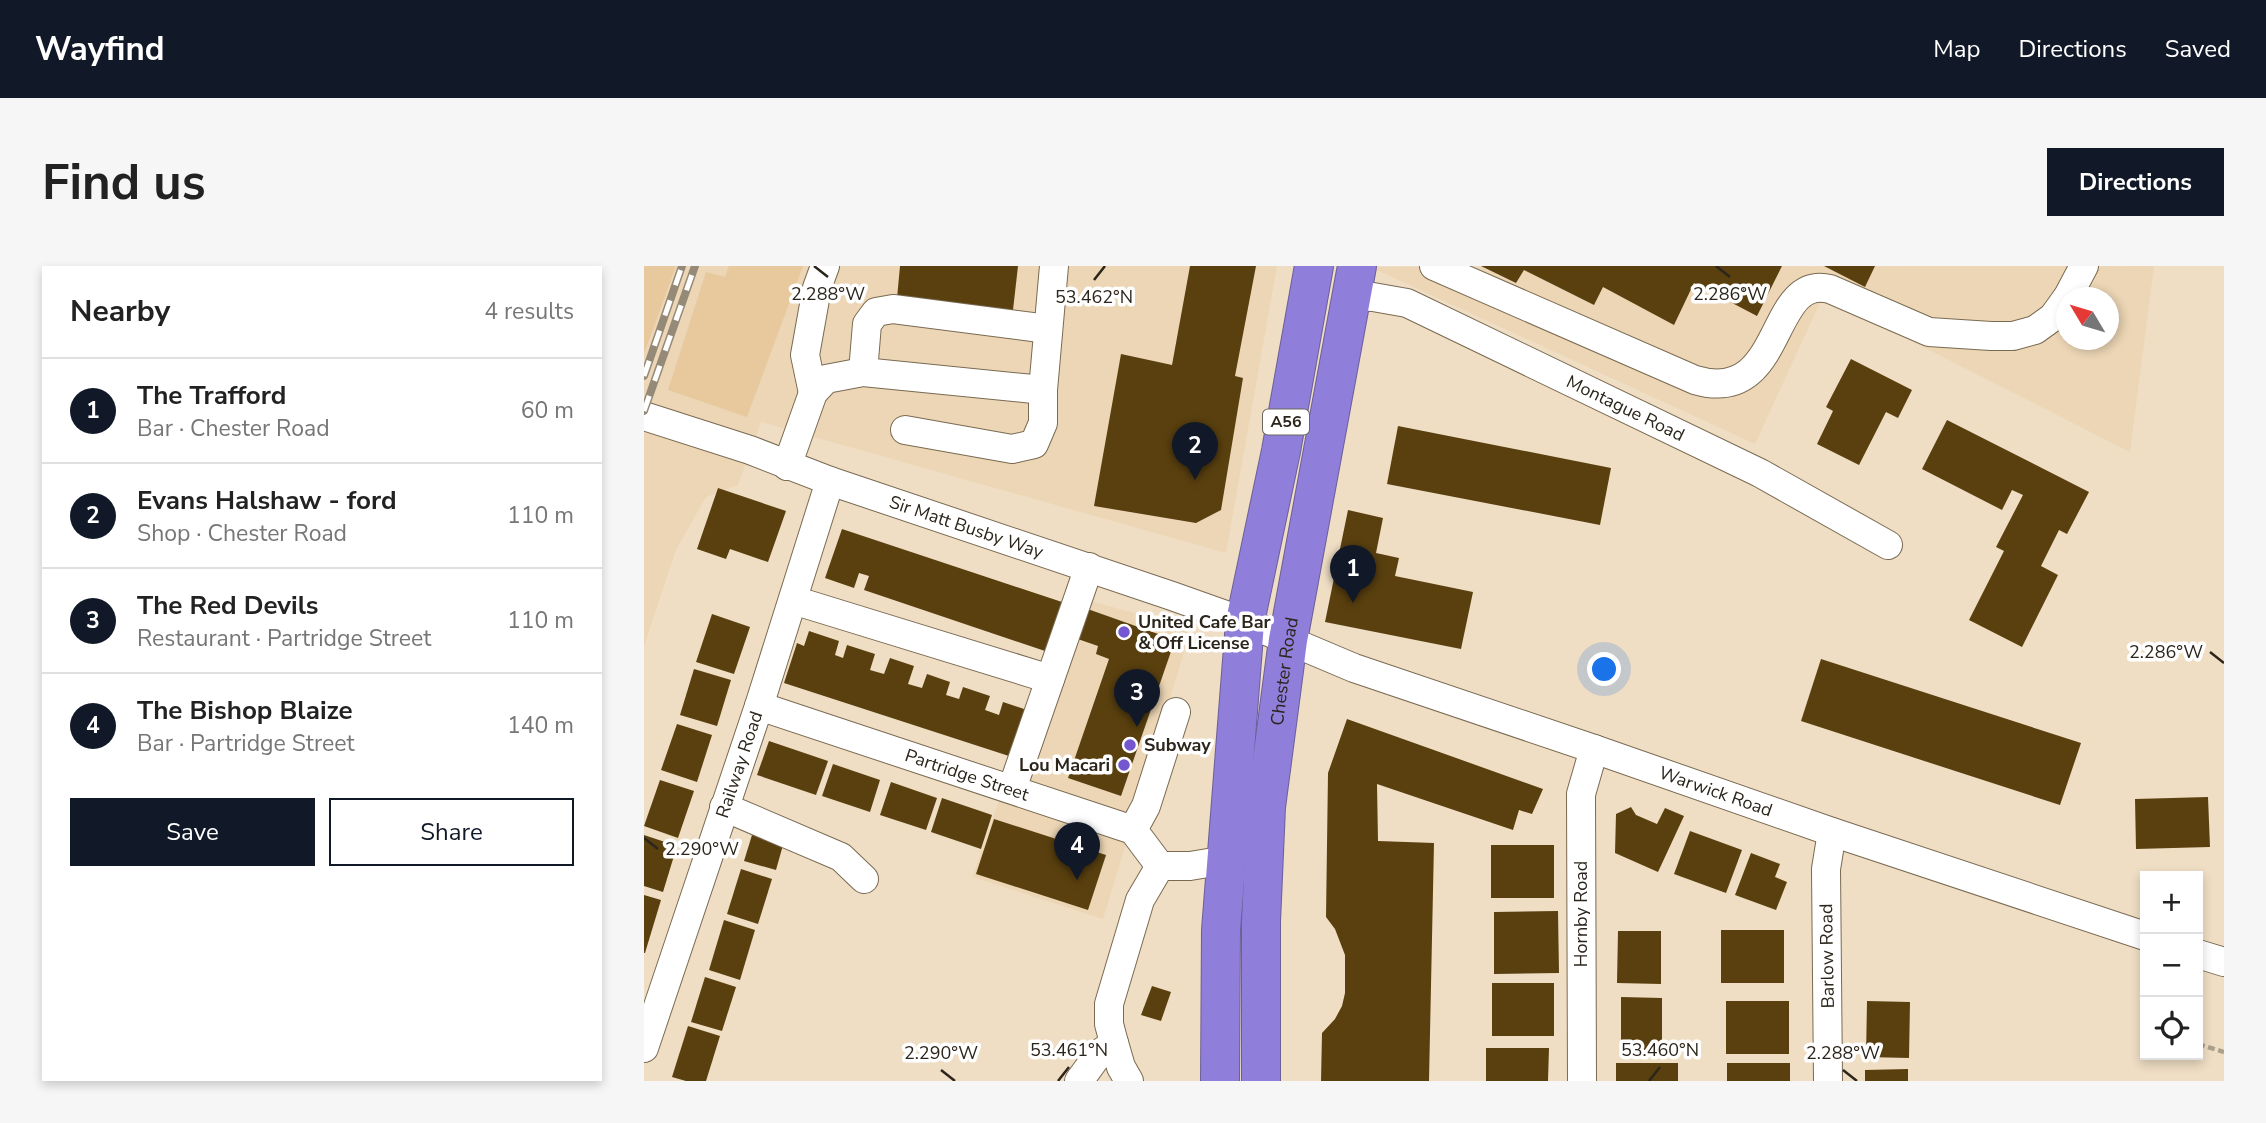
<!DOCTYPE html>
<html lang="en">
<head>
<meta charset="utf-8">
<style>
  :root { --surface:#fff; --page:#f6f6f6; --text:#222; --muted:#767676; --line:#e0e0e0; --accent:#111827 }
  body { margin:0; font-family:"Nunito Sans",sans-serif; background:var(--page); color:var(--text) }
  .controls { position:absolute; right:21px; bottom:21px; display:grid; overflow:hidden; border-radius:0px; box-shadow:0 4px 10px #0003 }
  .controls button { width:63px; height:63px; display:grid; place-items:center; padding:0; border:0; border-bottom:2px solid var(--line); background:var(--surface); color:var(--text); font:35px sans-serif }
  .compass { position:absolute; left:1412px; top:21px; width:63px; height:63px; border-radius:50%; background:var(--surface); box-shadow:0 4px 10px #0003; rotate:308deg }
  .you { position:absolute; left:961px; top:404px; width:24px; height:24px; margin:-18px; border:5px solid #fff; border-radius:50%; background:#1a73e8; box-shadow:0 0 0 10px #1a73e833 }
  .badge { display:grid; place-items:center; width:46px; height:46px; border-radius:50%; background:var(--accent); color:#fff; font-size:23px; font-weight:700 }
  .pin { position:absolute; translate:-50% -58px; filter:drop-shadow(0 2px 4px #0008) }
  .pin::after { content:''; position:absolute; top:37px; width:24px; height:21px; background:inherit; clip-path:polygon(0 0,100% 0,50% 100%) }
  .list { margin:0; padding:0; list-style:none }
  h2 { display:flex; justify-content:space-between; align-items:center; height:91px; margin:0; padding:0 28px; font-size:30px }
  h2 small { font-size:23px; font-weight:400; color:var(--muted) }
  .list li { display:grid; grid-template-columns:46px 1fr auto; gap:21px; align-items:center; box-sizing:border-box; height:105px; padding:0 28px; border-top:2px solid var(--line) }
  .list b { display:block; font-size:26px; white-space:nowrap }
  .list p { margin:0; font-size:23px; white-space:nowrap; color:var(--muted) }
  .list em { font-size:23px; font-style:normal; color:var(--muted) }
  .actions { display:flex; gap:14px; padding:21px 28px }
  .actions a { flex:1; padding:16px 0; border:2px solid var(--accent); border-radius:0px; text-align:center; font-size:24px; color:var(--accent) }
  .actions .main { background:var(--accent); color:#fff }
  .icon { flex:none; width:38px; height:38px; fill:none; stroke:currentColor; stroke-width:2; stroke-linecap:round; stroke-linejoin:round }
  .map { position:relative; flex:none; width:1580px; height:815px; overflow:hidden; border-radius:0px }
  header { display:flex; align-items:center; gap:42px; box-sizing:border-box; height:98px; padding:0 35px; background:var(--accent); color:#fff }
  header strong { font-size:33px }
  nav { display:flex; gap:38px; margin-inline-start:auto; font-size:24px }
  .intro { display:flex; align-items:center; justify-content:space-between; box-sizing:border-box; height:168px; padding:0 42px }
  h1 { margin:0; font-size:49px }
  .button { padding:18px 32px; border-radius:0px; background:var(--accent); color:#fff; font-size:24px; font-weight:700 }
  main { display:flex; gap:42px; padding:0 42px }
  aside { flex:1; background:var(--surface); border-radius:0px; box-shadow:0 4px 10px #0003 }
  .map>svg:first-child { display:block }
</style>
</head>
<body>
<header>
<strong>Wayfind</strong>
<nav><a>Map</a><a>Directions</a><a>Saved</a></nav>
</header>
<div class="intro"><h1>Find us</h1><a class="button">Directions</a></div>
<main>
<aside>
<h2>Nearby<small>4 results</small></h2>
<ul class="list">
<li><span class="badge">1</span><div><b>The Trafford</b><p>Bar · Chester Road</p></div><em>60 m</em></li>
<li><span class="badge">2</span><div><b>Evans Halshaw - ford</b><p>Shop · Chester Road</p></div><em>110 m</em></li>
<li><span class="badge">3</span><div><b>The Red Devils</b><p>Restaurant · Partridge Street</p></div><em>110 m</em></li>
<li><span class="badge">4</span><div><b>The Bishop Blaize</b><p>Bar · Partridge Street</p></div><em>140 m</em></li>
</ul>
<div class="actions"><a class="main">Save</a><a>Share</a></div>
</aside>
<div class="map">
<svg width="1580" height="815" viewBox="0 0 1580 815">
  <rect width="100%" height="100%" fill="#efdec4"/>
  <g fill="#ecd6b5" fill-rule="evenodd">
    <path d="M0 0H633L582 287 117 156 94 219 62 231 32 284 0 380Z"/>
    <path d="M1510 0 1486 186 1179 30 1111 178 726 1ZM1422 32H1464V74H1422Z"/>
    <path d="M425 329 547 363 459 653 329 611Z"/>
  </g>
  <g fill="#e7c99d">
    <path d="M0 0H32L0 88Z"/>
    <path d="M85 0H159L103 151 24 124 62 6 81 11Z"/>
  </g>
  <g fill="#5a400f">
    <path d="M256 0H374L369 44 253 32Z"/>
    <path d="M546 0H612L591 110 599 112 577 244 552 257 450 240 477 88 528 99Z"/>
    <path d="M837 0H1138L1113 50 1050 17 1030 59 959 21 950 39 880 4 872 17Z"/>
    <path d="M1180 0H1231L1221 21Z"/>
    <path d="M1207 93 1268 124 1254 152 1242 146 1215 199 1173 178 1189 145 1182 141Z"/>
    <path d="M1303 154 1445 226 1423 268 1415 264 1397 300 1414 309 1378 381 1325 354 1360 285 1352 281 1379 229 1368 224 1358 244 1278 203Z"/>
    <path d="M754 160 967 202 956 259 743 218Z"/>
    <path d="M74 222 142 245 124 296 86 283 82 293 53 283Z"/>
    <path d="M704 244 739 252 732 287 755 292 751 310 829 326 817 383 681 356Z"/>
    <path d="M198 263 418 336 401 385 220 324 225 310 215 307 210 322 181 312Z"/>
    <path d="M438 341 531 374 477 530 424 512 465 393 452 388 454 380 428 371Z"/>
    <path d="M68 348 106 361 90 408 52 396Z"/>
    <path d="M165 365 195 375 191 389 199 392 203 379 231 388 226 404 240 408 246 392 270 400 264 418 278 422 283 408 306 416 302 429 315 433 319 421 346 430 341 444 355 449 359 436 383 444 368 491 140 417 153 377 160 380Z"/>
    <path d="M1177 393 1437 477 1416 539 1157 455Z"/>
    <path d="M50 403 87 414 73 460 36 449Z"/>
    <path d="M703 453 899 523 888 548 875 544 869 564 733 518 734 575 790 577 785 815H677L678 767 691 753 698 740 701 727V689L691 663 682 651 684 507Z"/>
    <path d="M33 458 68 469 53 516 17 504Z"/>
    <path d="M125 475 184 495 172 529 113 509Z"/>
    <path d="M189 498 236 514 226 546 178 530Z"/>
    <path d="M16 514 50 525 34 572 0 560Z"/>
    <path d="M247 516 293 532 282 564 236 549Z"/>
    <path d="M1564 531 1566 581 1492 583 1491 533Z"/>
    <path d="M298 532 348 549 337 583 287 566Z"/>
    <path d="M987 541 992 549 1013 558 1021 542 1040 550 1014 606 971 587 972 548Z"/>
    <path d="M350 553 462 589 444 644 332 608Z"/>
    <path d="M1046 565 1098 584 1082 627 1030 608Z"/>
    <path d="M0 569 33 580 19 626 0 620Z"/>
    <path d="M108 569 139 579 132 604 100 595Z"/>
    <rect x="847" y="579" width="63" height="53"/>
    <path d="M1107 587 1136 598 1131 611 1143 616 1132 644 1091 629Z"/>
    <path d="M97 603 128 613 114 658 83 648Z"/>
    <path d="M0 629 17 634 1 687H0Z"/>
    <path d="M914 645 915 707 850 708V646Z"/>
    <path d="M80 654 111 664 96 714 65 704Z"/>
    <rect x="1077" y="664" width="63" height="53"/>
    <path d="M974 665H1017V718L973 717Z"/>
    <path d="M61 711 92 721 78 765 47 756Z"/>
    <rect x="848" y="717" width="62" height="53"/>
    <path d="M508 720 527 726 517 755 497 749Z"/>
    <path d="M977 731 1018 732V784H977Z"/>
    <rect x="1082" y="735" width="63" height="53"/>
    <path d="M1223 735 1266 736 1265 792 1222 791Z"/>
    <path d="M44 760 76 770 62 815H42L28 811Z"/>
    <path d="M842 782H905L904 815H842Z"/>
    <rect x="972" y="797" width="62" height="18"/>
    <rect x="1083" y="797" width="63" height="18"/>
    <path d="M1264 803V815H1221V804Z"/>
  </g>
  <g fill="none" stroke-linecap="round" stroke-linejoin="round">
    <g stroke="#796a52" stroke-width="30">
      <g id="minor">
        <path d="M790 0 1051 114C1142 141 1123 7 1186 23L1285 66 1347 70H1369L1391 64 1409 51 1422 33"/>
        <path id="s1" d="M708 30 729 31 763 37 1116 207 1244 279"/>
        <path d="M1423 32 1440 0"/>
        <path d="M219 106 223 58 232 46 249 43 404 63"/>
        <path d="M169 127 161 89 173 22 181 0"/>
        <path id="s2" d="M0 150 106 184 186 215 528 330 601 356 710 402 950 483 1188 566 1501 670"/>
        <path d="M261 164 368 183 390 178 399 157V124"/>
        <path d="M143 200 169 127 182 113 219 106 399 124 410 0"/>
        <path d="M149 334 406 413"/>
        <path id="s3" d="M115 440 489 564 516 600"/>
        <path d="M368 523 445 301"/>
        <path d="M80 541 197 591 220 613"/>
        <path d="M489 564 502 540 532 446"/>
        <path d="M516 600H546L582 594"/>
        <path d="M1554 688 1580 696"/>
        <path id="s4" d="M0 782 115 440 186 215"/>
        <path d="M435 815 454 789 470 777"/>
        <path d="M485 815 477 801 470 777 465 758V738L496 634 516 600"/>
        <path d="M938 815 937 528 950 483"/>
        <path d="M1184 815 1182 603 1188 566"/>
      </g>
    </g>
    <g stroke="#6c5f97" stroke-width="40">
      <g id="highway">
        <path d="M576 815 577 664 601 356 637 185 670 0"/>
        <path id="s5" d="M617 815V656L622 541 644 374 713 0"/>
      </g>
    </g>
    <path stroke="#ada08b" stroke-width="4.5" stroke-dasharray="7 3.5" stroke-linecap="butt" d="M1554 778 1580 786"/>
    <use href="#minor" stroke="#fff" stroke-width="28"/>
    <use href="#highway" stroke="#8f7eda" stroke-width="38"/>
    <g stroke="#958977" stroke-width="8">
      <g id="rail">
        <path d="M0 110 38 0"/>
        <path d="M0 145 51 0"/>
      </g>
    </g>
    <use href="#rail" stroke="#fff" stroke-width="5" stroke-dasharray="16" stroke-linecap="butt"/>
  </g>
  <path fill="none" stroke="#2b251b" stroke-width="2.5" d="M170 0 184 11M1072 0 1086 11M450 14 461 0M1566 386 1580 397M0 572 14 583M297 804 311 815M1199 804 1213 815M414 815 425 801M1005 815 1016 801"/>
  <g fill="#7456d0" stroke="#fff" stroke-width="2.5">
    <circle cx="480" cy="366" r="7"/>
    <circle cx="486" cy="479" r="7"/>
    <circle cx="480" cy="499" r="7"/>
  </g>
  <g text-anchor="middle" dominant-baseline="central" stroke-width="7" stroke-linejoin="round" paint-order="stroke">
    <rect fill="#fff" stroke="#6b665f" stroke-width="2" x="619" y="143.5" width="46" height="25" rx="5"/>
    <g font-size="16" font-weight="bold" fill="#2b251b">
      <text x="642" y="156">A56</text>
    </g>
    <g font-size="18" fill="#2b251b" stroke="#fff">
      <text stroke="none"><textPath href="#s1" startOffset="298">Montague Road</textPath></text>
      <text stroke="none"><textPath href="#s2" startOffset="341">Sir Matt Busby Way</textPath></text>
      <text stroke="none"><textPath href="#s5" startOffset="411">Chester Road</textPath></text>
      <text stroke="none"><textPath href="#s4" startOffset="299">Railway Road</textPath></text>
      <text stroke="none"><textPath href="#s3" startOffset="219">Partridge Street</textPath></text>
      <text stroke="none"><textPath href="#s2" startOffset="1136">Warwick Road</textPath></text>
      <text transform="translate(937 648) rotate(-90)">Hornby Road</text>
      <text transform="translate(1183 690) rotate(-91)">Barlow Road</text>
    </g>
    <g font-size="18" font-weight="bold" fill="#2b251b" stroke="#fff" text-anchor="start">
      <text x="494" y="356">United Cafe Bar<tspan x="494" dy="21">&amp; Off License</tspan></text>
      <text x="500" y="479">Subway</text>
      <text x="466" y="499" text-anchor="end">Lou Macari</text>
    </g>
  </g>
  <g font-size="18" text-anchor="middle" fill="#2b251b" stroke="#fff" stroke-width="7" stroke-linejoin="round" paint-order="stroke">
    <text x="184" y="34">2.288°W</text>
    <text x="1086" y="34">2.286°W</text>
    <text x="450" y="37">53.462°N</text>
    <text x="1522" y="392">2.286°W</text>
    <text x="58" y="589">2.290°W</text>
    <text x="425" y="790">53.461°N</text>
    <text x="1016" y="790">53.460°N</text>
    <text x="297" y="793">2.290°W</text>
    <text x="1199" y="793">2.288°W</text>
  </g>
</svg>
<div class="controls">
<button>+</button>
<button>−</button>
<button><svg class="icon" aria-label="locate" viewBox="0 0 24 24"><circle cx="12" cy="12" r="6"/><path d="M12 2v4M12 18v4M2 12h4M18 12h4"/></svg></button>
</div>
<svg class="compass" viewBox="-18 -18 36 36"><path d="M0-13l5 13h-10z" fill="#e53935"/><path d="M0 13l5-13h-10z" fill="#767676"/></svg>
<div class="you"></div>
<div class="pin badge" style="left:709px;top:337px">1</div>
<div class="pin badge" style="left:551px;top:214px">2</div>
<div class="pin badge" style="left:493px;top:461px">3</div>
<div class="pin badge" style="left:433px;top:614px">4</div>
</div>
</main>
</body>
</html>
